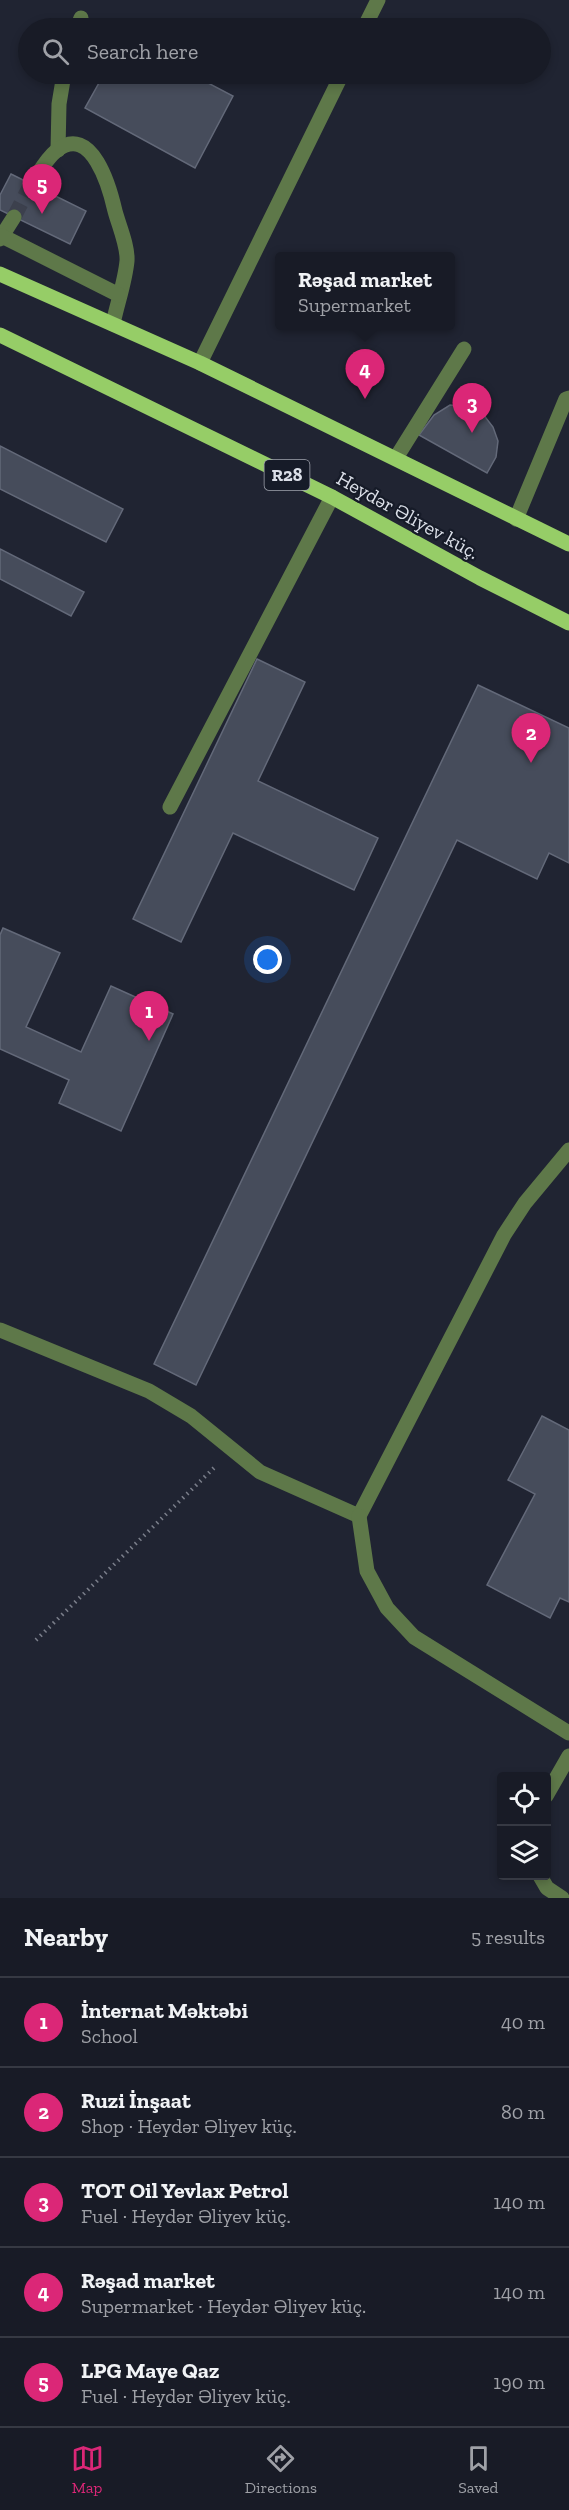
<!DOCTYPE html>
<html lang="en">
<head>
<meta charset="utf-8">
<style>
  :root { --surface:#181b26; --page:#252832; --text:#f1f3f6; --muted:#9fa1a7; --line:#363943; --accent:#db2777 }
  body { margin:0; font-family:"Zilla Slab",serif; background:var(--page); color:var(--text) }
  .controls { position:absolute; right:18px; bottom:18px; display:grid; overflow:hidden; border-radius:6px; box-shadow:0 3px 9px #0003 }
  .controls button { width:54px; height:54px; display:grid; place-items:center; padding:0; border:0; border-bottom:2px solid var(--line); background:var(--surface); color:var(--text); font:30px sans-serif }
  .you { position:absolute; left:268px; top:960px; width:21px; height:21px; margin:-15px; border:4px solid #fff; border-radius:50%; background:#1a73e8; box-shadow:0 0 0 9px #1a73e833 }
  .badge { display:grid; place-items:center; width:39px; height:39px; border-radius:50%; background:var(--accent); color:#fff; font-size:20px; font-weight:700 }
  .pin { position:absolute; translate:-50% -50px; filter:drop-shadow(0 2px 3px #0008) }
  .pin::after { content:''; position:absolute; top:32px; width:21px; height:18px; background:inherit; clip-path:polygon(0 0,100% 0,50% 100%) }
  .popup { position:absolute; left:275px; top:252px; width:180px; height:78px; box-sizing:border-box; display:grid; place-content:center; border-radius:6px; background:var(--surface); filter:drop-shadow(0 2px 4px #0005); font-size:20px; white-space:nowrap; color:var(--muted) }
  .popup b { font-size:22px; color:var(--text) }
  .popup::after { content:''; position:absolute; left:50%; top:100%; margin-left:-12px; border:12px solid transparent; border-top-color:var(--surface) }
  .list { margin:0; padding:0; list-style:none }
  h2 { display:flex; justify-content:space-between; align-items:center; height:78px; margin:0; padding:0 24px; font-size:26px }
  h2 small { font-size:20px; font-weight:400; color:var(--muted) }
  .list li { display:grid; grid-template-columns:39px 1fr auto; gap:18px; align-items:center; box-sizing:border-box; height:90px; padding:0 24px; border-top:2px solid var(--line) }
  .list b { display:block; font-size:22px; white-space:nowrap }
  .list p { margin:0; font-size:20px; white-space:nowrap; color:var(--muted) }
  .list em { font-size:20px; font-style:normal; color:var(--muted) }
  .icon { flex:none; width:33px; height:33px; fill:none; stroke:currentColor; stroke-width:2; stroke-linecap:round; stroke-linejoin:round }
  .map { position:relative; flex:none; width:569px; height:1898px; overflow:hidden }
  .search { position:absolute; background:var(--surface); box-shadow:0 3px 9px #0003; left:18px; right:18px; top:18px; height:66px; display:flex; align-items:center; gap:15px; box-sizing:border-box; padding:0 21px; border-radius:33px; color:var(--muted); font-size:22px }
  .sheet { height:528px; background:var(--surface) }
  nav { display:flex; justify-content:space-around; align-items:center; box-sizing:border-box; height:84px; border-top:2px solid var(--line); background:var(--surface); font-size:16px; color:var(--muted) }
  nav a { display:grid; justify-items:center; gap:3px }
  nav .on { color:var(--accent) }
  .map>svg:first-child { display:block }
</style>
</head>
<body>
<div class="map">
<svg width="569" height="1898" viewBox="0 0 569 1898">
  <rect width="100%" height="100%" fill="#202432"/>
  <g fill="#464c5b" stroke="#636979" stroke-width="1.5">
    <path d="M104 74H191L233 96 195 168 85 108Z"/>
    <path d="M11 174 86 211 70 244 0 210V195Z"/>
    <path d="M450 405 467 407 483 414 493 427 498 441 496 457 487 473 419 435 434 415Z"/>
    <path d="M0 446 123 509 106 542 0 489Z"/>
    <path d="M0 549 84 592 71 616 0 579Z"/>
    <path d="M257 659 305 682 258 781 378 838 354 890 233 833 181 942 133 919Z"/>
    <path d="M478 685 569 728V863L549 853 537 879 457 840 196 1385 154 1364Z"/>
    <path d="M3 928 60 953 26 1027 81 1052 111 986 173 1014 121 1131 59 1103 69 1080 0 1049V935Z"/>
    <path d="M542 1416 569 1430V1602L560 1598 550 1618 487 1585 535 1494 508 1480Z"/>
  </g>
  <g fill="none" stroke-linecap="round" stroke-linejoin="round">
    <path stroke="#3c404d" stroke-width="15" stroke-dasharray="15 8" stroke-linecap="butt" d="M14 217 31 184"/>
    <path stroke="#7a7e8a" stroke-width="4" stroke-dasharray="1.5 4.5" stroke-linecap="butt" d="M36 1640 217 1465"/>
    <g stroke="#5e7849" stroke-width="15">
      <path d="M77 28 81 18"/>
      <path d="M364 28 378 0"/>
      <path d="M58 150 59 104 64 74"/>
      <path d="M31 184C39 173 46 159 56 151 92 122 110 189 115 211 119 226 128 246 127 261 125 282 117 304 113 324"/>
      <path d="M2 236 14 217"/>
      <path d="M0 239 2 236 119 295"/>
      <path d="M200 363 342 74"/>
      <path d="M396 458 464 349"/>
      <path d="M516 519 566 399 569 398"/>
      <path d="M170 807 332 497"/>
      <path d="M0 1330 149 1391 191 1416 260 1472 359 1516 504 1235 525 1203 569 1150"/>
      <path d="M359 1516 367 1571 387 1608 414 1637 569 1733"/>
      <path d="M546 1796 569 1756"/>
      <path d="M540 1876 547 1888 562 1898"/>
    </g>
    <g stroke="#96cd67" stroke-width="15">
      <path d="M0 274 200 363 569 544"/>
      <path d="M0 335 332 497 480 578 569 623"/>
    </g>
  </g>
  <g text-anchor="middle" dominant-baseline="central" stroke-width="4.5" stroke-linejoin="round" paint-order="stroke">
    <rect fill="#161b28" stroke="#a0a4ae" stroke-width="1.5" x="264.5" y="460" width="45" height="30" rx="4.5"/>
    <g font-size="18" font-weight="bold" fill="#dbdfe8">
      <text x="287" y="475">R28</text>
    </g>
    <g font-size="20" fill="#dbdfe8" stroke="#161b28">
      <text transform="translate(408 515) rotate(29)">Heydər Əliyev küç.</text>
    </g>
  </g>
</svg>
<div class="controls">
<button><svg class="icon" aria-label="locate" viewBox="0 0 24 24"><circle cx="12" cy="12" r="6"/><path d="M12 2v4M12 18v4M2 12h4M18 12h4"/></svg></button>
<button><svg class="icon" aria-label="layers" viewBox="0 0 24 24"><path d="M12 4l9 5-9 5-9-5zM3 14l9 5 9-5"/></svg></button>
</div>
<div class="you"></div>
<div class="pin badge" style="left:149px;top:1041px">1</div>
<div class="pin badge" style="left:531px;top:763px">2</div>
<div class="pin badge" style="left:472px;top:433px">3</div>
<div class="pin badge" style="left:365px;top:399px">4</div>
<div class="popup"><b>Rəşad market</b>Supermarket</div>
<div class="pin badge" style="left:42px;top:214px">5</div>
<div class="search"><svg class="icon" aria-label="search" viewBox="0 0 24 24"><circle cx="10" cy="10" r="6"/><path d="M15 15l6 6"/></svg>Search here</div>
</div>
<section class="sheet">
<h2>Nearby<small>5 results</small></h2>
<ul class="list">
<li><span class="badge">1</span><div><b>İnternat Məktəbi</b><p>School</p></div><em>40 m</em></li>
<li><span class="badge">2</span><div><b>Ruzi İnşaat</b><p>Shop · Heydər Əliyev küç.</p></div><em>80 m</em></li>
<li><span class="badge">3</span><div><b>TOT Oil Yevlax Petrol</b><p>Fuel · Heydər Əliyev küç.</p></div><em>140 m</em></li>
<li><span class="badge">4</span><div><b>Rəşad market</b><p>Supermarket · Heydər Əliyev küç.</p></div><em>140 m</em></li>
<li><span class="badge">5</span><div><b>LPG Maye Qaz</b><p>Fuel · Heydər Əliyev küç.</p></div><em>190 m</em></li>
</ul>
</section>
<nav>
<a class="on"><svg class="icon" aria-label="map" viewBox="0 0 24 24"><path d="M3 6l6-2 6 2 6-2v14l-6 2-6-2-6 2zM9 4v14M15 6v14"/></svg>Map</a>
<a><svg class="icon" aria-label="directions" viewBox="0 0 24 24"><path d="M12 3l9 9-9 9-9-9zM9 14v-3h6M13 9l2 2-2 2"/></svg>Directions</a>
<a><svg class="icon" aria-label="saved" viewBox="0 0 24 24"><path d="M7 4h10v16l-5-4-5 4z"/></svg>Saved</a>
</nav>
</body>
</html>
